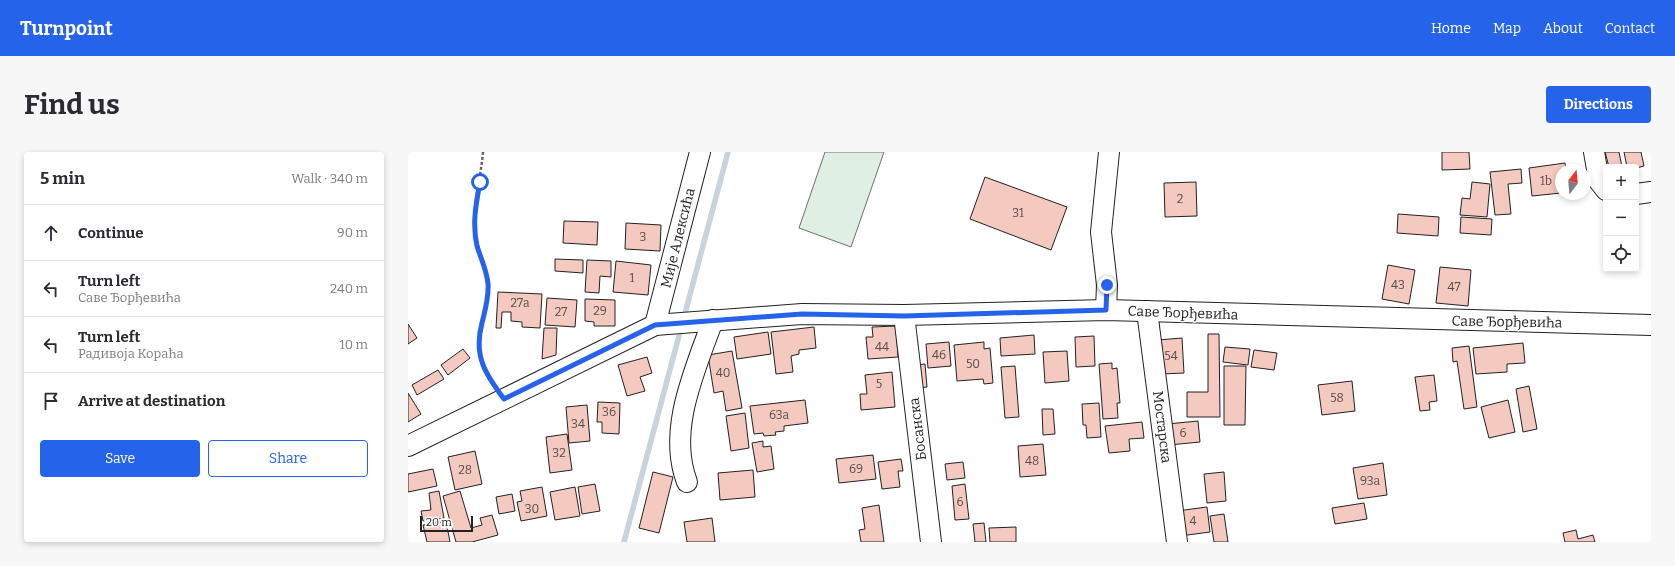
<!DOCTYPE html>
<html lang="en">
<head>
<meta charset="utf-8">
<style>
  :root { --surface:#fff; --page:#f7f7f7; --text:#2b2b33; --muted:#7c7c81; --line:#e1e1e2; --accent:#2563eb }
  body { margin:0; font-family:Bitter,serif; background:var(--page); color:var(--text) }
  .controls { position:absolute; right:12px; top:12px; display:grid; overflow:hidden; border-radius:4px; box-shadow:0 2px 6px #0003 }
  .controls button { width:36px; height:36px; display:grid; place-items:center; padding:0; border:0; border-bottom:1px solid var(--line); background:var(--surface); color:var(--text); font:20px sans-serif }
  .compass { position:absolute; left:1147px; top:12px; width:36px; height:36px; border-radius:50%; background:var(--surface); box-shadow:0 2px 6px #0003; rotate:16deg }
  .scale { position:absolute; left:12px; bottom:10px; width:53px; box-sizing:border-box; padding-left:4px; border:2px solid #222; border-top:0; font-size:11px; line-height:14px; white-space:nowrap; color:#222; -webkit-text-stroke:3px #fff; paint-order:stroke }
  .stop { position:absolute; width:12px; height:12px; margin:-9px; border:3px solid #2563eb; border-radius:50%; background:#fff }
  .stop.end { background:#2563eb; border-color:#fff; box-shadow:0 1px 4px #0008 }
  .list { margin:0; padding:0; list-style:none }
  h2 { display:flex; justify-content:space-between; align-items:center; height:52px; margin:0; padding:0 16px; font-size:17px }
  h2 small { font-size:13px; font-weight:400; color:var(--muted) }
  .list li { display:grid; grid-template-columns:26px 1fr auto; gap:12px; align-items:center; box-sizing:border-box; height:56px; padding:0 16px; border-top:1px solid var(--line) }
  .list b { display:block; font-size:15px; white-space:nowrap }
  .list p { margin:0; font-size:13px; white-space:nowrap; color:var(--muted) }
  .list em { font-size:13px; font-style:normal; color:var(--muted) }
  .actions { display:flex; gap:8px; padding:12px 16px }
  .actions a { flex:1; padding:9px 0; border:1px solid var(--accent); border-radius:4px; text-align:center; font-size:14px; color:var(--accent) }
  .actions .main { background:var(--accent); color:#fff }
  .icon { flex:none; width:22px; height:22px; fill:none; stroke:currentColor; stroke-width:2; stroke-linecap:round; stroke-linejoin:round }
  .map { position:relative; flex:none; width:1243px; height:390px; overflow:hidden; border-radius:4px }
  header { display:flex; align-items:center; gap:24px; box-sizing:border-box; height:56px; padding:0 20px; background:var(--accent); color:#fff }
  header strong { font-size:19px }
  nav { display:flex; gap:22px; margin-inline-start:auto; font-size:14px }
  .intro { display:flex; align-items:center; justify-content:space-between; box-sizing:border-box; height:96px; padding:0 24px }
  h1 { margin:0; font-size:28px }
  .button { padding:10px 18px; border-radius:4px; background:var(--accent); color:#fff; font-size:14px; font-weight:700 }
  main { display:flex; gap:24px; padding:0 24px }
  aside { flex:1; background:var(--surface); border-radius:4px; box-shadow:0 2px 6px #0003 }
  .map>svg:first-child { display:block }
</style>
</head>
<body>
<header>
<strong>Turnpoint</strong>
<nav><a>Home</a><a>Map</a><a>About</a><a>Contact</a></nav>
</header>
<div class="intro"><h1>Find us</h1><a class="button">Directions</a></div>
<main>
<aside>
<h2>5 min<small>Walk · 340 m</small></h2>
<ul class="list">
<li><svg class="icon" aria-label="ahead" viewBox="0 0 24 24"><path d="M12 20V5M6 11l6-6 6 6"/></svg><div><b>Continue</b></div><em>90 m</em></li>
<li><svg class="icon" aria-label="left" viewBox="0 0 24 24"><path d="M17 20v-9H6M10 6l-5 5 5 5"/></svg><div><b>Turn left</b><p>Саве Ђорђевића</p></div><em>240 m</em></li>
<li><svg class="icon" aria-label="left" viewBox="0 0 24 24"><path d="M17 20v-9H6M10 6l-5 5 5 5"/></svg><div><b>Turn left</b><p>Радивоја Кораћа</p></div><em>10 m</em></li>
<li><svg class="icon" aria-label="arrive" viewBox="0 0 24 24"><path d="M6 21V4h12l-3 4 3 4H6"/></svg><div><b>Arrive at destination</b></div></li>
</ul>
<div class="actions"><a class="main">Save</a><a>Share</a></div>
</aside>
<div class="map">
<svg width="1243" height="390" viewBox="0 0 1243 390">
  <rect width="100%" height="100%" fill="#fff"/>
  <path fill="#e0efe3" stroke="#6f6f6f" d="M417 0H476L443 95 391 76Z"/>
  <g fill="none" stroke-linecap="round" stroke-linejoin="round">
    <path stroke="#c7d3dd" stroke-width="5.5" d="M216 390 320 0"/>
  </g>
  <g fill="#f3c9c0" stroke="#222">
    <path d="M1034 0H1061L1062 17 1034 18Z"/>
    <path d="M1197 0H1211L1214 15H1201Z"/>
    <path d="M1216 0H1233L1236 14 1228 16 1219 15Z"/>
    <path d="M1157 11 1158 18H1153V41L1124 44 1121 16Z"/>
    <path d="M1113 17 1114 31 1100 32 1103 62 1087 63 1082 20Z"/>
    <path d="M577 25 659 55 643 98 562 67Z"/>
    <path d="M788 30 789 64 757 65 756 31Z"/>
    <path d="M1064 30 1082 32 1079 65 1052 63 1054 46 1062 47Z"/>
    <path d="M990 62 1031 65 1030 84 989 81Z"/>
    <path d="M1053 65 1084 67 1083 83 1052 81Z"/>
    <path d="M156 69 190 70 189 93 155 91Z"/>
    <path d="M218 71 253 73 252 99 217 97Z"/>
    <path d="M147 107 175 108V121L147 119Z"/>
    <path d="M179 108 203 109V125L192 124 191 141 177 140Z"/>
    <path d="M208 109 243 113 240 143 205 140Z"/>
    <path d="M980 113 1007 118 1001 152 974 147Z"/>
    <path d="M1032 115 1063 118 1060 154 1028 151Z"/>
    <path d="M90 140 134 142 132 176 114 175V170L103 169V160H94L93 176H88Z"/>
    <path d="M139 146 169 148 167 175 137 173Z"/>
    <path d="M177 147 207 148V174H186V170L177 169Z"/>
    <path d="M0 172 9 186 0 192Z"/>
    <path d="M488 174 490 205 460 207 458 185H465L464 175Z"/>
    <path d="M406 175 408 196 391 198V202L383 204 385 220 368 222 363 180Z"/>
    <path d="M136 176H149L148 203 134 207Z"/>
    <path d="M360 180 363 202 329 207 326 185Z"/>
    <path d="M800 182H811L812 265H779V240H800Z"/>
    <path d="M626 183 627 202 593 204 592 186Z"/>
    <path d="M686 184 687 214 668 215 667 185Z"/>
    <path d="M774 186 776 221 753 222 750 188Z"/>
    <path d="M541 190 543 214 520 216 518 192Z"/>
    <path d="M576 190V197L582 196 585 231 576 232 575 227 549 229 546 193Z"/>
    <path d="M1115 191 1117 211 1099 212V220L1068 222 1065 196Z"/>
    <path d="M1061 194 1069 255 1056 257 1049 209 1045 210 1044 196Z"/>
    <path d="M817 195 842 197 840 213 815 210Z"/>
    <path d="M55 197 62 206 40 223 33 213Z"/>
    <path d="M846 198 869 201 866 218 843 215Z"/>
    <path d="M324 199 334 256 318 259 315 239 306 241 300 203Z"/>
    <path d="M659 199 661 229 637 231 635 200Z"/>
    <path d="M239 205 244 221 232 225 237 239 219 244 210 213Z"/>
    <path d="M704 211V217L709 216 712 251H709L710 266 695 267 691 212Z"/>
    <path d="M517 212 519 235 509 236 508 213Z"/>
    <path d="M607 214 611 265 597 266 593 215Z"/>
    <path d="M816 214H838L837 273H816Z"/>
    <path d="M30 218 36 227 9 243 4 233Z"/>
    <path d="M484 220 487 255 453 258 452 242H459L457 223Z"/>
    <path d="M1026 223 1029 249 1021 250 1022 258 1012 259 1007 225Z"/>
    <path d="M944 229 947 259 914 263 910 233Z"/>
    <path d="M1121 234 1129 277 1115 280 1108 237Z"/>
    <path d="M0 241 13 262 0 270Z"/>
    <path d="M397 248 400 271 376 274V279L367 280 368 283 356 284 355 281 346 282 342 254Z"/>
    <path d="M1100 248 1107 280 1081 286 1073 255Z"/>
    <path d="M190 250 212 251 211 282 194 281V270H189Z"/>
    <path d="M691 251 693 285 679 286 678 273H675L674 252Z"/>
    <path d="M179 253 182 289 161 291 158 255Z"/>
    <path d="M634 257H645L647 282 635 283Z"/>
    <path d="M337 261 341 296 323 299 318 264Z"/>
    <path d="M790 269 792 290 761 293 759 272Z"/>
    <path d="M734 270 736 286 721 287 722 299 701 301 697 274Z"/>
    <path d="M159 282 164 318 142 321 138 285Z"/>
    <path d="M355 289V295L363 294 366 317 349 320 344 291Z"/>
    <path d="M635 292 638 323 612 325 610 294Z"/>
    <path d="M67 299 74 332 47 338 40 305Z"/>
    <path d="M465 303 468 327 431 331 428 307Z"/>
    <path d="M493 307 495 319H490L492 335 474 337 470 310Z"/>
    <path d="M555 310 557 326 539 328 537 312Z"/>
    <path d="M975 311 979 343 950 347 945 316Z"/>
    <path d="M25 317 29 334 0 340V322Z"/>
    <path d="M345 318 347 345 312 348 310 321Z"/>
    <path d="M245 320 265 325 251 381 231 376Z"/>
    <path d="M816 320 818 349 799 351 796 322Z"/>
    <path d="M187 332 192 359 174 362 170 335Z"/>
    <path d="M557 332 561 367 547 368 544 334Z"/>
    <path d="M134 335 139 364 113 369 109 350 114 349 112 339Z"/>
    <path d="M167 335 172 364 147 368 142 340Z"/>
    <path d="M31 339 36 366 15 369 13 359 23 358 21 341Z"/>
    <path d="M52 339 63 376 74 373 72 366 84 363 90 383 64 390H48L35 344Z"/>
    <path d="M104 342 107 359 91 362 88 345Z"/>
    <path d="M956 351 959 367 927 372 924 356Z"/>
    <path d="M471 353 476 390H453L451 378 457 377 454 356Z"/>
    <path d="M799 355 802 380 772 384 769 359Z"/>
    <path d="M816 362 820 390H806L802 364Z"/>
    <path d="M304 366 307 390H279L276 370Z"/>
    <path d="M38 369 42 390H19L15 373Z"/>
    <path d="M576 371 578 390H567L565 372Z"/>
    <path d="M608 375V390H582L581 376Z"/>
    <path d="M1168 378 1170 387 1185 383 1187 390H1157L1155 381Z"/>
  </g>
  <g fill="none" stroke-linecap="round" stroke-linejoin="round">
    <g stroke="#222" stroke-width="22">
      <g id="minor">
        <path d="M1186 0 1191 29 1198 38"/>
        <path d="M1228 42 1243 40"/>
        <path d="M698 158 699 133 693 80 701 0"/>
        <path d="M739 159 769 390"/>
        <path d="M496 163 523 390"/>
        <path d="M247 173 292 0"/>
        <path d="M0 294 247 173 394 162 496 163 698 158 1243 173"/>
        <path d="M279 330C259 278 287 218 305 168"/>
      </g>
    </g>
    <path stroke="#646464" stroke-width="2.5" stroke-dasharray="3 2" stroke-linecap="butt" d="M75 0C73 26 64 53 67 79 69 98 80 116 80 135 80 173 58 196 85 233"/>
    <use href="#minor" stroke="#fff" stroke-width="20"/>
  </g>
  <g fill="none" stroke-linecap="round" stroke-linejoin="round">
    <path stroke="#2563eb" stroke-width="5" d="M72 30C68 52 64 72 69 94 73 107 79 119 80 132 81 146 77 158 74 171 65 204 78 223 96 247L247 173 394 162 496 164 698 158 699 133"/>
  </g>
  <g text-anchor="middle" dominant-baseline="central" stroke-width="3" stroke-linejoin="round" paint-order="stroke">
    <g font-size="12" fill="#564c4a">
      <text x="1138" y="29">1b</text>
      <text x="772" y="47">2</text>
      <text x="610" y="61">31</text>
      <text x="235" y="85">3</text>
      <text x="224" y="126">1</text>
      <text x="990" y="133">43</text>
      <text x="1046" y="135">47</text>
      <text x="112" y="151">27a</text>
      <text x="192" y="159">29</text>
      <text x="153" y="160">27</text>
      <text x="474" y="195">44</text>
      <text x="531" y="203">46</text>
      <text x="763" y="204">54</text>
      <text x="565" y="212">50</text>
      <text x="315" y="221">40</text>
      <text x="471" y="232">5</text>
      <text x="929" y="246">58</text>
      <text x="201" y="260">36</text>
      <text x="371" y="263">63a</text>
      <text x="170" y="272">34</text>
      <text x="775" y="281">6</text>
      <text x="151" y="301">32</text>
      <text x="624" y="309">48</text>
      <text x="448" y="317">69</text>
      <text x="57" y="318">28</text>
      <text x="962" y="329">93a</text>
      <text x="552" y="350">6</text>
      <text x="124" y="357">30</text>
      <text x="785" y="369">4</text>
    </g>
    <g font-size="14" fill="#222" stroke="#fff">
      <text transform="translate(270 86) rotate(-76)">Мије Алексића</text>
      <text transform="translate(775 161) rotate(2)">Саве Ђорђевића</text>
      <text transform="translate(1099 170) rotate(1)">Саве Ђорђевића</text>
      <text transform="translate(754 275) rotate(83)">Мостарска</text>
      <text transform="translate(510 277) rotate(-97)">Босанска</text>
    </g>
  </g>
</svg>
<div class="controls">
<button>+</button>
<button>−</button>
<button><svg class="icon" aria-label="locate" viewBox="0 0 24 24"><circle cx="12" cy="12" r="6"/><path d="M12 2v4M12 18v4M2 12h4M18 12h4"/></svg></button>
</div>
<svg class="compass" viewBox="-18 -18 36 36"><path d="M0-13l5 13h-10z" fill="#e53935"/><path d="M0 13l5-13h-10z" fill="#7c7c81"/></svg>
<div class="scale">20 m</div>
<div class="stop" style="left:72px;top:30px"></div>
<div class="stop end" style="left:699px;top:133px"></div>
</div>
</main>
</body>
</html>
